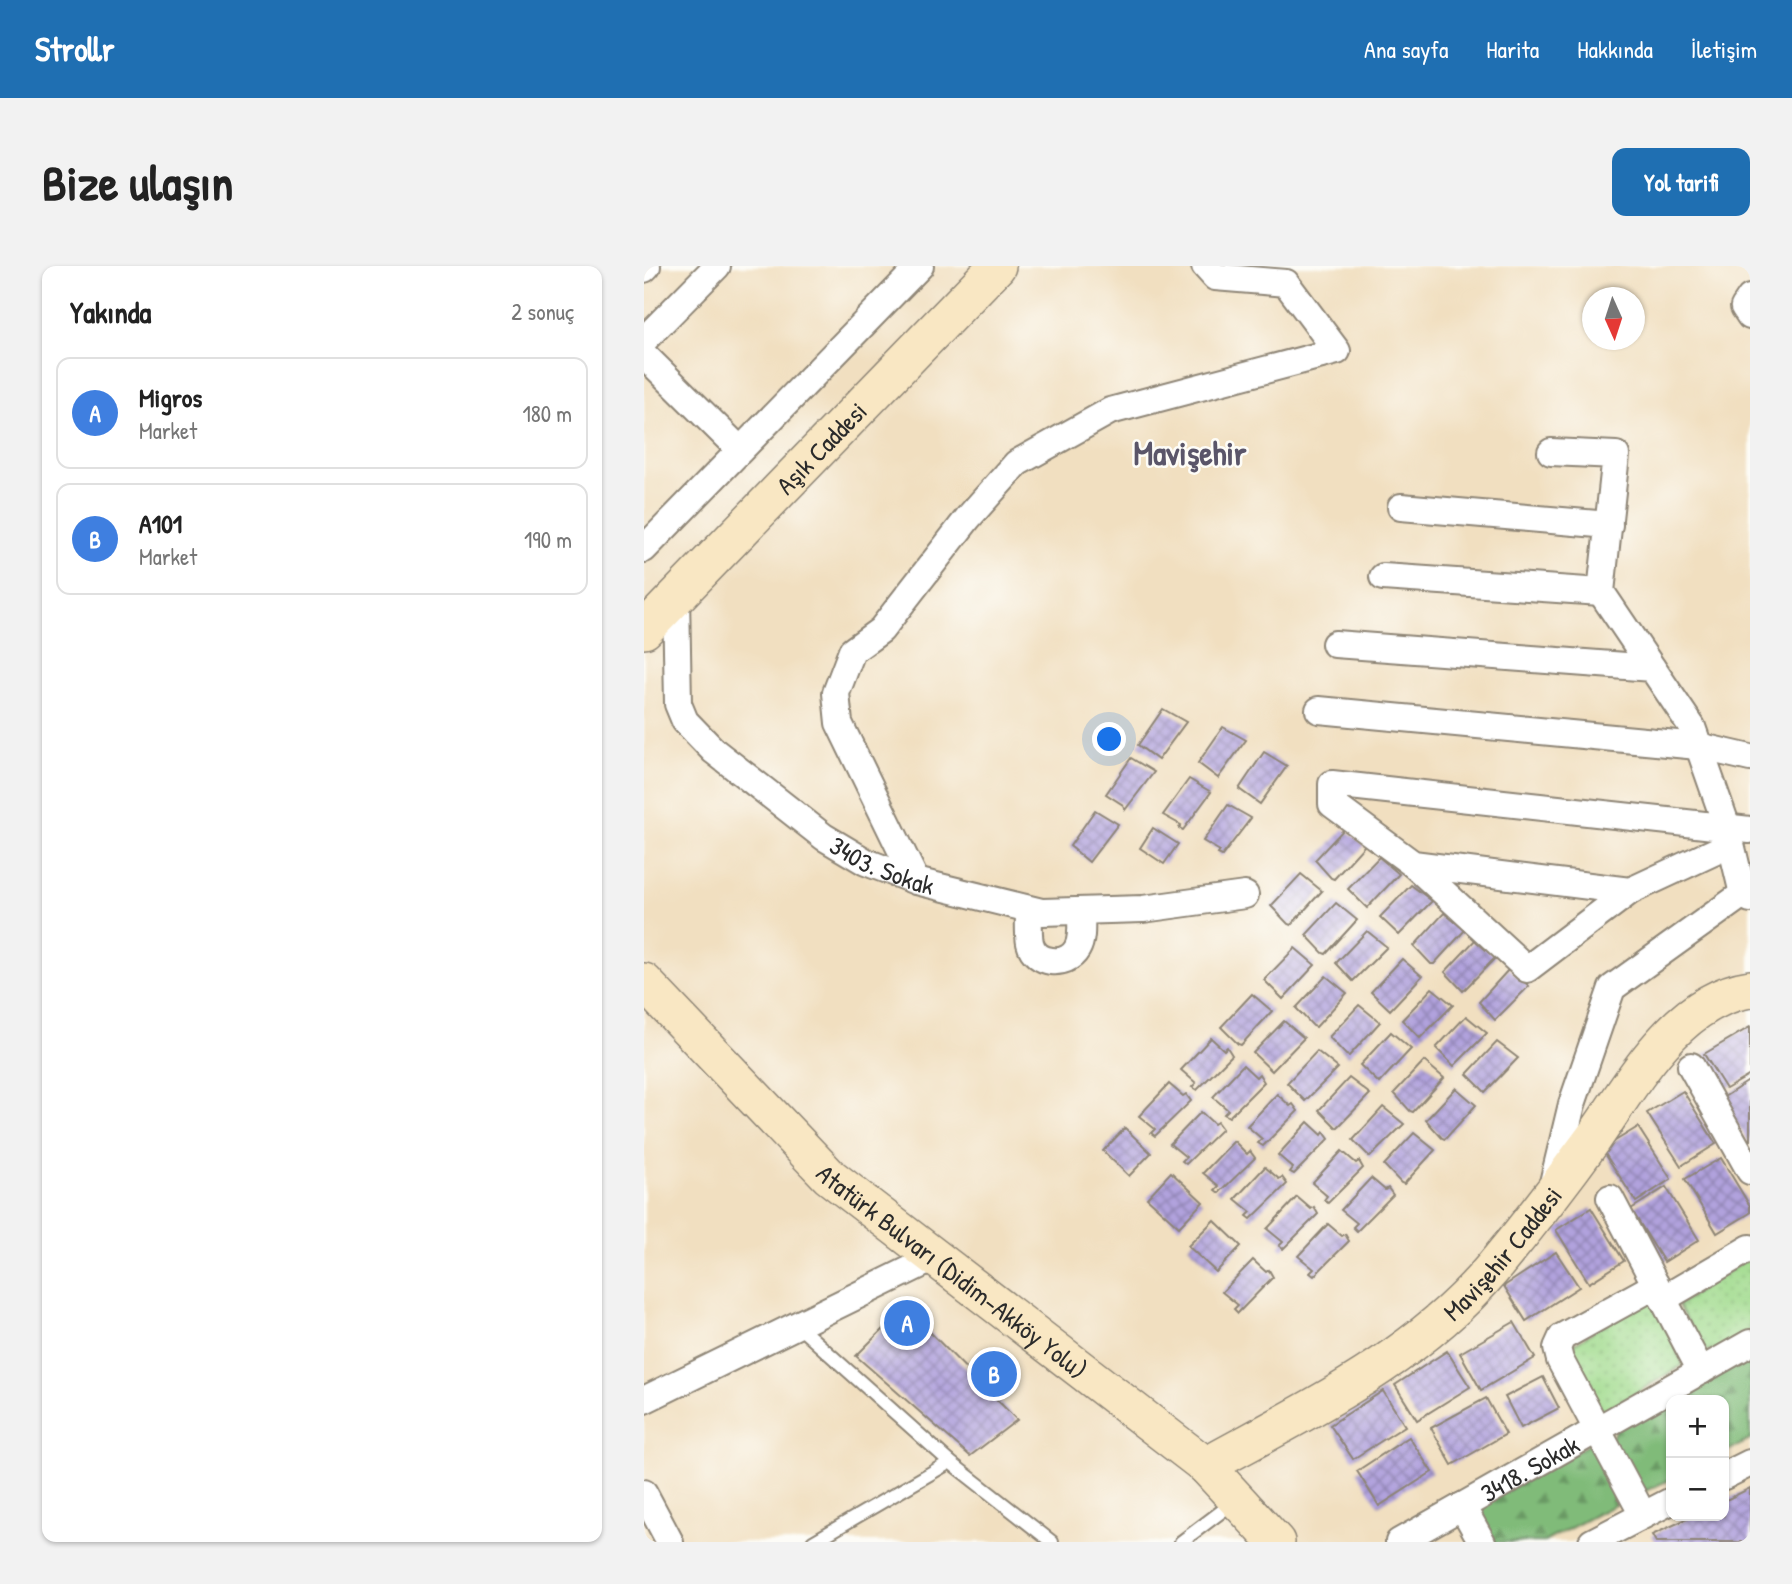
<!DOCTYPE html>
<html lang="tr">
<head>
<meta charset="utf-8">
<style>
  :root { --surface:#fff; --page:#f2f2f2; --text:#222; --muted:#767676; --line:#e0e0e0; --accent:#1f6fb2 }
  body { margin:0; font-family:"Patrick Hand",sans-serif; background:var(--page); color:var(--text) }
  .controls { position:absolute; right:21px; bottom:21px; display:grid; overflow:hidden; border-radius:14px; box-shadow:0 2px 5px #0004 }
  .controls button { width:63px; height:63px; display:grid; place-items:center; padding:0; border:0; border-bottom:2px solid var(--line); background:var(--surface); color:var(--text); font:35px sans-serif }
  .compass { position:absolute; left:938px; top:21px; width:63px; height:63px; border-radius:50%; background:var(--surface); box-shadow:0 2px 5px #0004; rotate:177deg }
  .you { position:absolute; left:466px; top:474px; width:24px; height:24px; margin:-18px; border:5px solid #fff; border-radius:50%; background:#1a73e8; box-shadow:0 0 0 10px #1a73e833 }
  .badge { display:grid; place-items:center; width:46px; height:46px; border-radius:50%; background:var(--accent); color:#fff; font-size:23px; font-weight:700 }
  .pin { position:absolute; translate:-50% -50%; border:4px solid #fff; box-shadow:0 2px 7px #0006 }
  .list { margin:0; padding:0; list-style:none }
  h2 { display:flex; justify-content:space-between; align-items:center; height:91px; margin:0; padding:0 28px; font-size:30px }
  h2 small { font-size:23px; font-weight:400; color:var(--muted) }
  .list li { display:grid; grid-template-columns:46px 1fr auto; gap:21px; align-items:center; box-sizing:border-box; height:112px; margin:0 14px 14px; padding:0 14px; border:2px solid var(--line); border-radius:14px }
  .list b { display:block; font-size:26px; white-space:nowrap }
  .list p { margin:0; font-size:23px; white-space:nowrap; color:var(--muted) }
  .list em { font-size:23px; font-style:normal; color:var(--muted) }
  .map { position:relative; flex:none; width:1106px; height:1276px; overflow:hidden; border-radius:14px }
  header { display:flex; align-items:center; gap:42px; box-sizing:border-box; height:98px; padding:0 35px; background:var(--accent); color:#fff }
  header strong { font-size:33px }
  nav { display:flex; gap:38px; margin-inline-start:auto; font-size:24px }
  .intro { display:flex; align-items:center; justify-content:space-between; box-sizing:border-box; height:168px; padding:0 42px }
  h1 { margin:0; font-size:49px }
  .button { padding:18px 32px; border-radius:14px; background:var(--accent); color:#fff; font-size:24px; font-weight:700 }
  main { display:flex; gap:42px; padding:0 42px }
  aside { flex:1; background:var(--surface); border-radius:14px; box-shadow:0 2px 5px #0004 }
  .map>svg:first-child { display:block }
</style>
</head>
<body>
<header>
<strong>Strollr</strong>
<nav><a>Ana sayfa</a><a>Harita</a><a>Hakkında</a><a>İletişim</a></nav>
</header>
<div class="intro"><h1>Bize ulaşın</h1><a class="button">Yol tarifi</a></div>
<main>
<aside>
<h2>Yakında<small>2 sonuç</small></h2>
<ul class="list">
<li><span class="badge" style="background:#3f7fe0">A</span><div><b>Migros</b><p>Market</p></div><em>180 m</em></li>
<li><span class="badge" style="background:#3f7fe0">B</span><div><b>A101</b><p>Market</p></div><em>190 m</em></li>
</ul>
</aside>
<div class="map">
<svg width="1106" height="1276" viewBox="0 0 1106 1276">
  <defs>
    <pattern id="green-dots" width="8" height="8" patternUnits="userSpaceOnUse" patternTransform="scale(1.75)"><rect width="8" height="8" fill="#a1db8e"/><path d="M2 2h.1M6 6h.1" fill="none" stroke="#8bbc7b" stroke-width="1.8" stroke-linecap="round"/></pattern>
    <pattern id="forest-firs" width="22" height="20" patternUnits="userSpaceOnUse" patternTransform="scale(1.75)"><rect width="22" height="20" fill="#80bb79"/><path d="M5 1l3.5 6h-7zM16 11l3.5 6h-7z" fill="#699863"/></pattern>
    <pattern id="building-cross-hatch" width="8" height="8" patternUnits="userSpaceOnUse" patternTransform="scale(1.75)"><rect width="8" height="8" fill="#b1a2dd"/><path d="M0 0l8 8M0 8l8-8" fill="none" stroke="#9084b3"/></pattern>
  </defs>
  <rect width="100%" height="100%" fill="#fdfcf7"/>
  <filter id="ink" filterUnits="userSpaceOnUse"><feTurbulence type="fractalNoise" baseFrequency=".0143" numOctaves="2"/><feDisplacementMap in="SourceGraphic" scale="14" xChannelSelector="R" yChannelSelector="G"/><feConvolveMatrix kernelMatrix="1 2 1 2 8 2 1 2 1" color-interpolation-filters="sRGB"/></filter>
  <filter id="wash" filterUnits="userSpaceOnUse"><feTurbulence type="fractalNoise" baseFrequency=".00686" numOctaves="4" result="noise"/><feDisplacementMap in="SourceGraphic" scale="28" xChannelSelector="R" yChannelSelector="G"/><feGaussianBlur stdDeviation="1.57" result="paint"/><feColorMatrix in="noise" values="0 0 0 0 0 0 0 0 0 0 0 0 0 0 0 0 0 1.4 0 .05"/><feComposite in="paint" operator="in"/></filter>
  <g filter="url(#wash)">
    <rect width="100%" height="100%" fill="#f1dfc0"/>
    <g fill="url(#green-dots)" stroke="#66835c" stroke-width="2">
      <path d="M1106 991V1066L1071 1086 1061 1084 1034 1039Z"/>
      <path d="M998 1035 1014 1037 1039 1099 963 1144 953 1143 923 1082Z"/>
    </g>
    <g fill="url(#forest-firs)" stroke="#567352" stroke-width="2">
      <path d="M1106 1085V1174L1080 1187V1134H1027V1213L997 1227 967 1173 975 1158Z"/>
      <path d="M947 1177 976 1236 900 1276H851L833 1242Z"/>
    </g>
    <g id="blocks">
      <g fill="url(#building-cross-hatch)">
        <path d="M519 443 542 456 514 494 494 479Z"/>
        <path d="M579 461 602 474 574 512 554 497Z"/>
        <path d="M620 486 643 500 616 538 595 523Z"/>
        <path d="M487 492 510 506 481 544 479 539 462 528Z"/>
        <path d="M545 513 567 526 539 564 535 562 537 559 519 549Z"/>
        <path d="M584 539 607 552 578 590 574 588 576 585 559 575Z"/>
        <path d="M451 544 474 558 445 596 426 580Z"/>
        <path d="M509 562 534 578 520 598 496 582Z"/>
        <path d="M700 563 721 579 690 613 687 612 671 594Z"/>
        <path d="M735 591 755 608 723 642 704 623Z"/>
        <path d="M657 608 678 625 647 659 644 658 627 640Z"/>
        <path d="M767 619 788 635 755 669 736 651Z"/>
        <path d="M692 637 713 654 682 688 679 687 662 669Z"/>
        <path d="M800 647 821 664 790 698H787L770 680Z"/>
        <path d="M723 665 743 681 709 715 692 697Z"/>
        <path d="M831 674 852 691 819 725 801 706Z"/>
        <path d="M651 682 671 699 639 733 620 714Z"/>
        <path d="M758 693 778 710 746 744 727 726Z"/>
        <path d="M865 703 885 720 851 754 835 736Z"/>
        <path d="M682 710 703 727 672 761 669 760 652 742Z"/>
        <path d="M788 722 809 739 776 772 758 754Z"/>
        <path d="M608 728 628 745 597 779 594 778 577 761Z"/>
        <path d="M715 739 736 756 705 790 702 789 685 771Z"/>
        <path d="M822 750 843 767 810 800 792 782Z"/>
        <path d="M640 755 660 772 628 805 609 787Z"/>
        <path d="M1106 761V809L1082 823 1060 788Z"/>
        <path d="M747 766 767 783 735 817 716 799Z"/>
        <path d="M567 772 580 784 583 781 588 789 553 824 548 821 552 817 537 804Z"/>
        <path d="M853 776 874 792 841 826 823 808Z"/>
        <path d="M673 785 694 802 661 835 643 817Z"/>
        <path d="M780 795 800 812 769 846 766 845 750 827Z"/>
        <path d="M599 799 612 811 615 808 620 816 585 851 580 848 584 844 569 831Z"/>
        <path d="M705 812 726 828 693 862 675 844Z"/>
        <path d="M1106 814V878L1077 833Z"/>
        <path d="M525 818 539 830 542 828 547 835 511 870 507 867 511 863 495 850Z"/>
        <path d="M812 822 832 839 801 873 798 872 782 854Z"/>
        <path d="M1039 825 1072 878 1037 900 1003 847Z"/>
        <path d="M633 828 646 840 649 838 654 845 619 880 614 877 618 873 603 860Z"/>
        <path d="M739 841 760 858 726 891 709 874Z"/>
        <path d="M557 846 570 858 573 856 578 863 542 898 538 895 542 891 526 878Z"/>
        <path d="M664 856 678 869 680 866 685 873 650 908 646 906 649 902 634 889Z"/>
        <path d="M994 861 1027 913 992 936 958 883Z"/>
        <path d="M481 862 507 887 485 910 459 885Z"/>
        <path d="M770 867 791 884 760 918 757 917 740 899Z"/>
        <path d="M590 875 603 888 606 885 611 892 575 927 571 924 575 920 559 907Z"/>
        <path d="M698 885 712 897 715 895 719 902 684 937 680 934 683 930 668 917Z"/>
        <path d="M1077 892 1106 940V947L1073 967 1041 913Z"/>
        <path d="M621 901 635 913 638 911 643 918 607 953 603 950 607 946 591 933Z"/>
        <path d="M527 906 559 936 535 961 503 932Z"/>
        <path d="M727 912 741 924 744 922 749 929 713 965 709 961 713 957 697 944Z"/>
        <path d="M1022 921 1055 974 1020 996 987 943Z"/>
        <path d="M653 931 667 943 670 941 674 948 639 983 635 980 639 976 623 963Z"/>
        <path d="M947 942 980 995 945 1017 912 964Z"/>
        <path d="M570 954 597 980 572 1006 544 980Z"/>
        <path d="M684 958 698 970 701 968 705 975 670 1010 666 1007 670 1003 654 990Z"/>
        <path d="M912 986 935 1021 882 1055 860 1020Z"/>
        <path d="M609 994 622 1006 625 1004 629 1011 594 1047 590 1043 594 1039 578 1026Z"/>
        <path d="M261 1041 373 1154 326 1190 212 1090Z"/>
        <path d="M870 1056 891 1092 837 1124 816 1087Z"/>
        <path d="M803 1085 826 1121 773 1154 751 1119Z"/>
        <path d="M899 1111 915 1142 877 1162 861 1131Z"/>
        <path d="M739 1125 761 1160 709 1193 686 1159Z"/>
        <path d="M842 1132 862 1168 808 1199 787 1162Z"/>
        <path d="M765 1171 788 1206 735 1240 713 1205Z"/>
        <path d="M1106 1222V1276H1012L1008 1269 1049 1250H1080V1235Z"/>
      </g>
    </g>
  </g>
  <g filter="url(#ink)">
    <use href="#blocks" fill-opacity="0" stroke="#8e8576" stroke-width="2"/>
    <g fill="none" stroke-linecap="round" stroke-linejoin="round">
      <g stroke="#8e8576" stroke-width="16">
        <g id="lane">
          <path d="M153 1059 306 1196 408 1276"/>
          <path d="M169 1276 306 1196"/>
          <path d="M537 1276 590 1236"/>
        </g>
      </g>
      <g stroke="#8e8576" stroke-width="30">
        <g id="street">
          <path d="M0 3 3 0"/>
          <path d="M1106 32 1100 41 1106 50"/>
          <path d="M0 74 73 0"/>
          <path d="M0 89 96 184"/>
          <path d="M907 186 972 189 957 326 1048 461 1083 561 1099 628 1106 633"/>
          <path d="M757 241 965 259"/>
          <path d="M0 283 276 0"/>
          <path d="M739 311 957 326"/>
          <path id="s1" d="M32 330 34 438 41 455 70 485 180 571 222 596 272 615 398 646 499 643 601 629"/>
          <path d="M691 378 1008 402"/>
          <path d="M675 444 1054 480 1106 492"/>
          <path d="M1087 578 986 625 769 598 688 538V518L1106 564"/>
          <path d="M769 598 883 703 986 625"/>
          <path d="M272 615 195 457 192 427 208 385 237 364 324 252 373 197 466 145 693 85 642 17 571 11 561 0"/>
          <path d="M385 644C385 654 384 667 386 677 391 698 422 702 433 683 439 673 437 657 437 646"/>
          <path d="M1047 800 1106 905"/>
          <path d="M908 921 928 838 968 722 1099 628"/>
          <path d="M966 932 1057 1105"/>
          <path d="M1019 1033 1106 982"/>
          <path d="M0 1134 290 992"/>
          <path d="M1080 1210 1106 1197"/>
          <path d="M0 1227 26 1276"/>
          <path d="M818 1240 838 1276"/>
          <path d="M999 1249 916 1094 913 1082 918 1071 1012 1019"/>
          <path id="s2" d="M755 1276 1106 1077"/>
          <path d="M948 1276 1027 1235"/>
        </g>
      </g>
      <g stroke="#8e8576" stroke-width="40">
        <g id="secondary">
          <path id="s3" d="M0 364 353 0"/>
          <path id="s4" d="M0 716 185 910 562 1200 632 1276"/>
          <path id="s5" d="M562 1200C663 1144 772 1093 848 1003 883 961 917 917 949 873 988 818 1032 734 1106 723"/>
        </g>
      </g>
      <use href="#lane" stroke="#fff" stroke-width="12"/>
      <use href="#street" stroke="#fff" stroke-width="26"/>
      <use href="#secondary" stroke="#f9e7c3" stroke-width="37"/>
    </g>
  </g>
  <g text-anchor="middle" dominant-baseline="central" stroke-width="5" stroke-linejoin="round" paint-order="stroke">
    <g font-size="26" fill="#2b2b2b" stroke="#fdfcf7">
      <text stroke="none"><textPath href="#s3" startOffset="254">Aşık Caddesi</textPath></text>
      <text stroke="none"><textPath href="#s1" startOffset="373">3403. Sokak</textPath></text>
      <text stroke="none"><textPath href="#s5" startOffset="368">Mavişehir Caddesi</textPath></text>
      <text stroke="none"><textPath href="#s4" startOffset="424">Atatürk Bulvarı (Didim-Akköy Yolu)</textPath></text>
      <text stroke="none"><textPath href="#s2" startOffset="150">3418. Sokak</textPath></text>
    </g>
    <g font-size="33" font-weight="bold" fill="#5a5569" stroke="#fdfcf7">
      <text x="546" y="187">Mavişehir</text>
    </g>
  </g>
</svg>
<div class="controls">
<button>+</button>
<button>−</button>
</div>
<svg class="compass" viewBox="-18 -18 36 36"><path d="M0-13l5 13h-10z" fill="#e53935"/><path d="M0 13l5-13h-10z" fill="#767676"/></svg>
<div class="you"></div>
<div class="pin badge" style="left:263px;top:1057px;background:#3f7fe0">A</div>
<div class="pin badge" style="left:350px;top:1108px;background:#3f7fe0">B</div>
</div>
</main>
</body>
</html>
